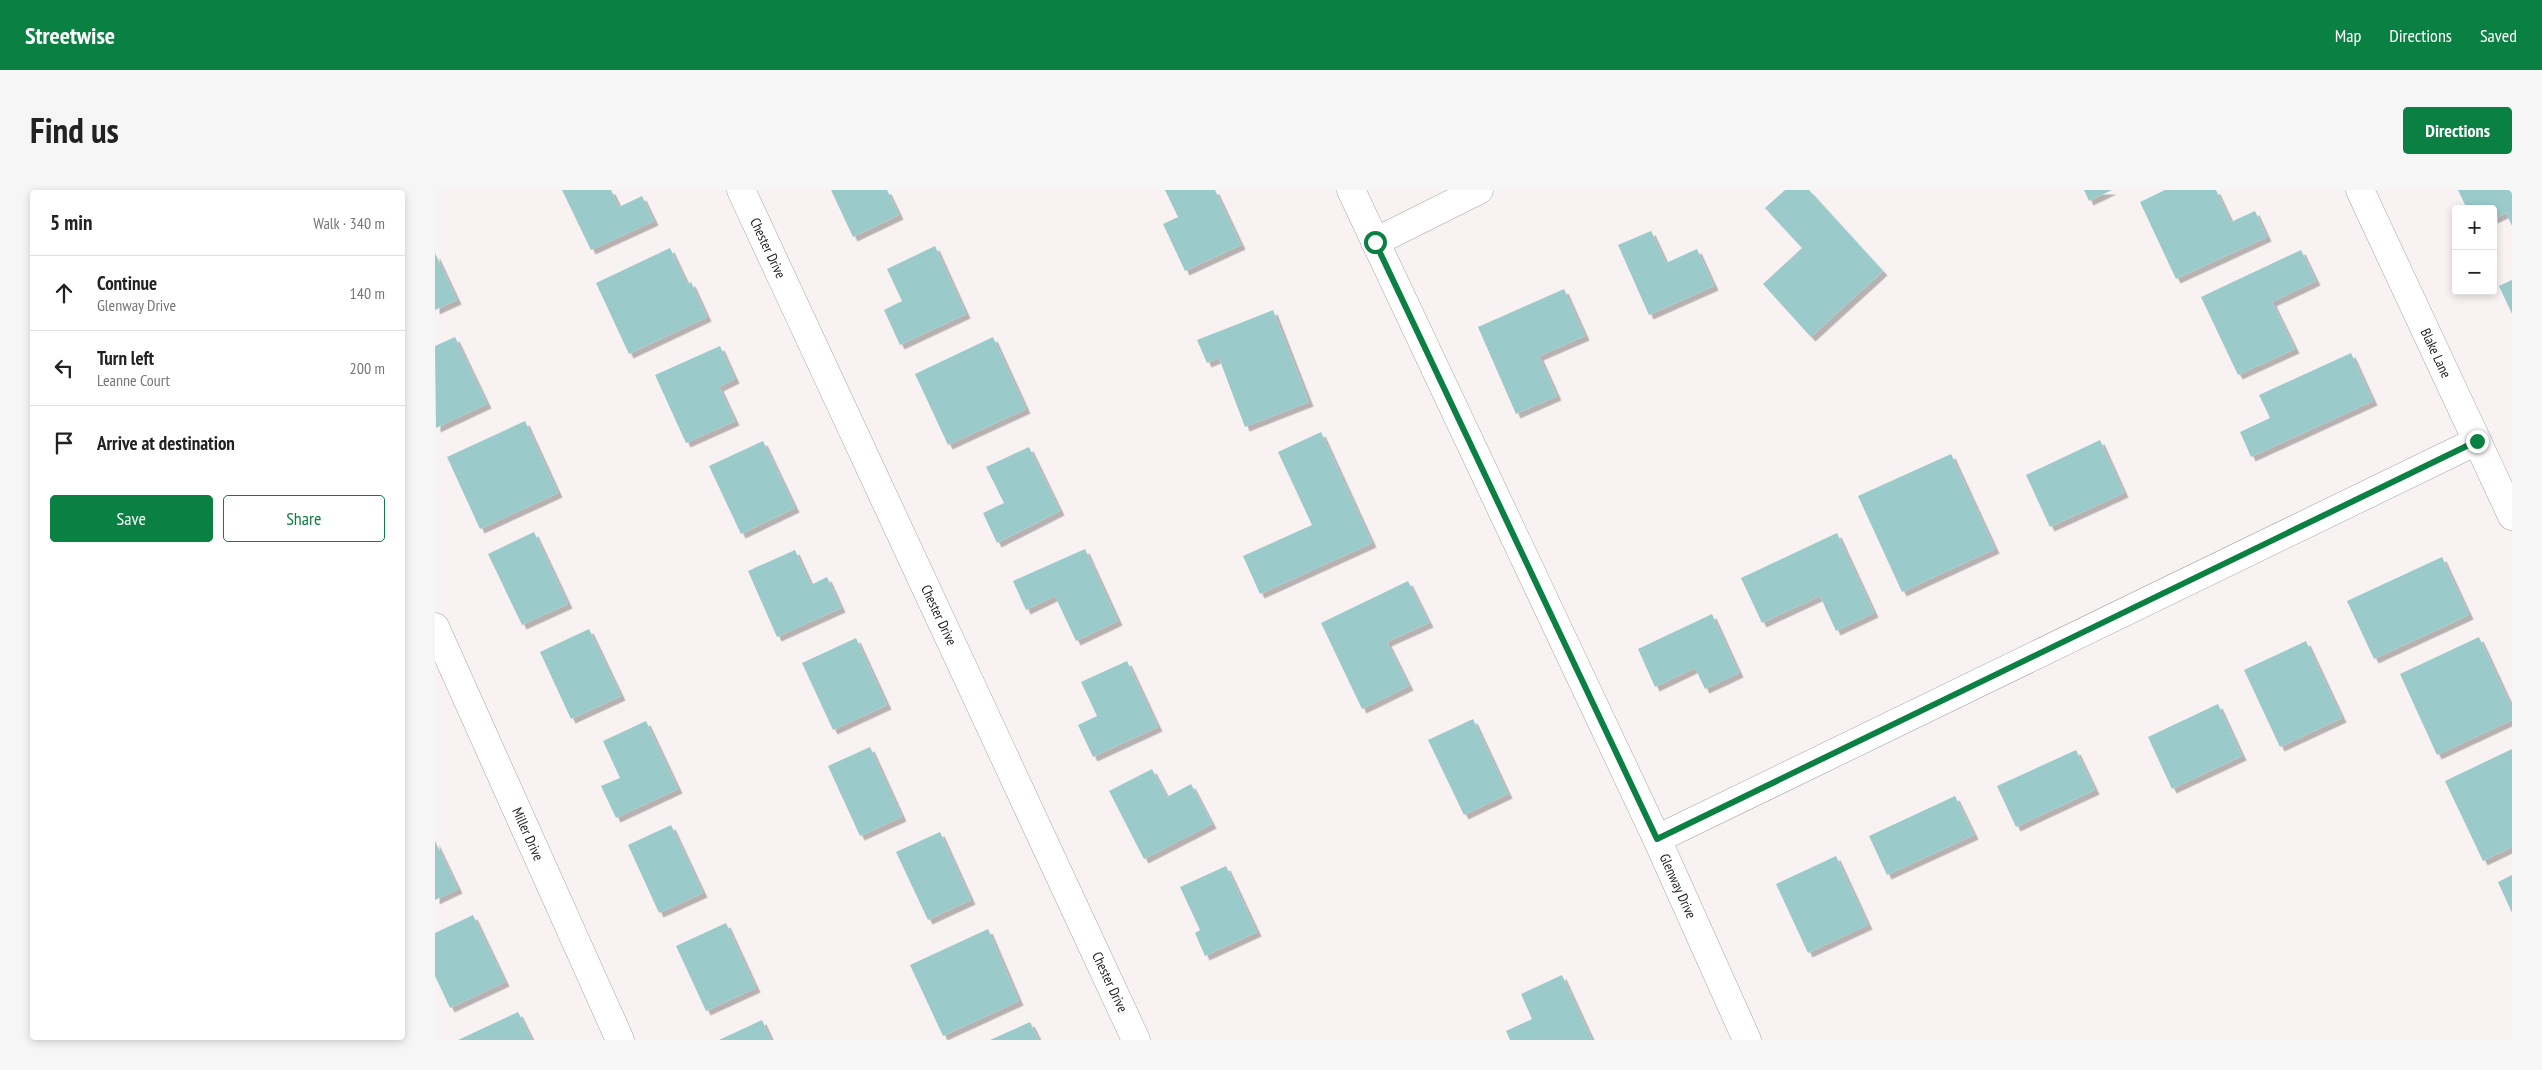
<!DOCTYPE html>
<html lang="en">
<head>
<meta charset="utf-8">
<style>
  :root { --surface:#fff; --page:#f6f6f6; --text:#222; --muted:#767676; --line:#e0e0e0; --accent:#0b8043 }
  body { margin:0; font-family:"PT Sans Narrow",sans-serif; background:var(--page); color:var(--text) }
  .controls { position:absolute; right:15px; top:15px; display:grid; overflow:hidden; border-radius:5px; box-shadow:0 2px 8px #0003 }
  .controls button { width:45px; height:45px; display:grid; place-items:center; padding:0; border:0; border-bottom:1px solid var(--line); background:var(--surface); color:var(--text); font:25px sans-serif }
  .stop { position:absolute; width:15px; height:15px; margin:-11px; border:4px solid #0b8043; border-radius:50%; background:#fff }
  .stop.end { background:#0b8043; border-color:#fff; box-shadow:0 1px 5px #0008 }
  .list { margin:0; padding:0; list-style:none }
  h2 { display:flex; justify-content:space-between; align-items:center; height:65px; margin:0; padding:0 20px; font-size:21px }
  h2 small { font-size:16px; font-weight:400; color:var(--muted) }
  .list li { display:grid; grid-template-columns:32px 1fr auto; gap:15px; align-items:center; box-sizing:border-box; height:75px; padding:0 20px; border-top:1px solid var(--line) }
  .list b { display:block; font-size:19px; white-space:nowrap }
  .list p { margin:0; font-size:16px; white-space:nowrap; color:var(--muted) }
  .list em { font-size:16px; font-style:normal; color:var(--muted) }
  .actions { display:flex; gap:10px; padding:15px 20px }
  .actions a { flex:1; padding:11px 0; border:1px solid var(--accent); border-radius:5px; text-align:center; font-size:18px; color:var(--accent) }
  .actions .main { background:var(--accent); color:#fff }
  .icon { flex:none; width:28px; height:28px; fill:none; stroke:currentColor; stroke-width:2; stroke-linecap:round; stroke-linejoin:round }
  .map { position:relative; flex:none; width:2077px; height:850px; overflow:hidden; border-radius:5px }
  header { display:flex; align-items:center; gap:30px; box-sizing:border-box; height:70px; padding:0 25px; background:var(--accent); color:#fff }
  header strong { font-size:24px }
  nav { display:flex; gap:28px; margin-inline-start:auto; font-size:18px }
  .intro { display:flex; align-items:center; justify-content:space-between; box-sizing:border-box; height:120px; padding:0 30px }
  h1 { margin:0; font-size:35px }
  .button { padding:12px 22px; border-radius:5px; background:var(--accent); color:#fff; font-size:18px; font-weight:700 }
  main { display:flex; gap:30px; padding:0 30px }
  aside { flex:1; background:var(--surface); border-radius:5px; box-shadow:0 2px 8px #0003 }
  .map>svg:first-child { display:block }
</style>
</head>
<body>
<header>
<strong>Streetwise</strong>
<nav><a>Map</a><a>Directions</a><a>Saved</a></nav>
</header>
<div class="intro"><h1>Find us</h1><a class="button">Directions</a></div>
<main>
<aside>
<h2>5 min<small>Walk · 340 m</small></h2>
<ul class="list">
<li><svg class="icon" aria-label="ahead" viewBox="0 0 24 24"><path d="M12 20V5M6 11l6-6 6 6"/></svg><div><b>Continue</b><p>Glenway Drive</p></div><em>140 m</em></li>
<li><svg class="icon" aria-label="left" viewBox="0 0 24 24"><path d="M17 20v-9H6M10 6l-5 5 5 5"/></svg><div><b>Turn left</b><p>Leanne Court</p></div><em>200 m</em></li>
<li><svg class="icon" aria-label="arrive" viewBox="0 0 24 24"><path d="M6 21V4h12l-3 4 3 4H6"/></svg><div><b>Arrive at destination</b></div></li>
</ul>
<div class="actions"><a class="main">Save</a><a>Share</a></div>
</aside>
<div class="map">
<svg width="2077" height="850" viewBox="0 0 2077 850">
  <defs>
    <filter id="shadow"><feDropShadow dx="4.5" dy="4.5" stdDeviation="0" flood-color="#0004"/></filter>
  </defs>
  <rect width="100%" height="100%" fill="#f9f2f2"/>
  <g fill="#9acbca" filter="url(#shadow)">
    <path d="M127 0H176L184 17 207 6 219 31 156 60Z"/>
    <path d="M396 0H452L464 25 418 47Z"/>
    <path d="M730 0H780L806 55 750 81 728 34 743 27Z"/>
    <path d="M1350 0H1374L1448 81 1376 147 1328 94 1367 58 1330 18Z"/>
    <path d="M1649 0H1677L1654 11Z"/>
    <path d="M1730 0H1781L1796 32 1820 21 1832 47 1741 89 1705 12Z"/>
    <path d="M2023 0H2077V36L2071 23 2058 29V19H2032Z"/>
    <path d="M1216 41 1231 73 1262 59 1279 96 1214 125 1183 55Z"/>
    <path d="M500 56 531 124 465 155 449 120 467 111 452 79Z"/>
    <path d="M235 58 252 94 256 92 272 127 194 164 161 93Z"/>
    <path d="M1866 60 1881 91 1837 112 1860 159 1803 185 1766 107Z"/>
    <path d="M0 63 22 110 0 120Z"/>
    <path d="M2077 90V124L2064 96Z"/>
    <path d="M1129 99 1150 146 1104 166 1122 206 1081 224 1043 137Z"/>
    <path d="M838 120 874 212 810 237 784 168 772 173 762 150Z"/>
    <path d="M20 147 52 214 1 238 0 156Z"/>
    <path d="M558 147 591 219 513 255 480 184Z"/>
    <path d="M285 156 300 189 284 197 300 231 251 253 220 185Z"/>
    <path d="M1916 163 1938 211 1816 267 1805 242 1835 228 1824 205Z"/>
    <path d="M90 231 123 303 45 339 12 267Z"/>
    <path d="M886 242 937 353 825 404 808 366 877 335 843 262Z"/>
    <path d="M1665 250 1689 303 1615 337 1591 285Z"/>
    <path d="M328 251 360 318 306 344 274 276Z"/>
    <path d="M594 257 625 321 562 353 548 323 569 313 551 277Z"/>
    <path d="M1516 264 1560 359 1467 402 1423 306Z"/>
    <path d="M99 342 133 414 87 435 53 364Z"/>
    <path d="M1402 343 1439 423 1401 441 1385 406 1327 433 1306 388Z"/>
    <path d="M650 359 683 431 641 451 620 406 591 420 578 391Z"/>
    <path d="M360 360 376 395 392 387 406 418 342 447 313 381Z"/>
    <path d="M2007 367 2034 425 1939 469 1912 411Z"/>
    <path d="M973 391 994 433 952 452 974 496 927 519 886 433Z"/>
    <path d="M1277 424 1304 483 1270 499 1260 478 1220 497 1203 459Z"/>
    <path d="M154 439 186 506 136 529 105 462Z"/>
    <path d="M2044 447 2077 518V530L2002 565 1965 484Z"/>
    <path d="M421 448 452 515 398 540 367 473Z"/>
    <path d="M1871 451 1907 528 1845 557 1809 480Z"/>
    <path d="M692 471 723 537 658 567 643 535 662 526 646 492Z"/>
    <path d="M1783 514 1807 566 1737 599 1713 547Z"/>
    <path d="M1038 529 1073 604 1029 625 993 550Z"/>
    <path d="M211 531 243 599 181 628 166 596 185 588 168 551Z"/>
    <path d="M435 557 467 627 425 646 393 576Z"/>
    <path d="M2077 559V657L2048 671 2010 591Z"/>
    <path d="M1641 560 1660 600 1581 637 1562 596Z"/>
    <path d="M717 579 732 607 756 594 777 634 709 669 674 601Z"/>
    <path d="M1520 606 1539 645 1452 685 1434 646Z"/>
    <path d="M236 635 268 703 224 723 193 655Z"/>
    <path d="M505 642 536 710 493 730 461 662Z"/>
    <path d="M0 651 23 699 0 710Z"/>
    <path d="M1401 666 1433 735 1373 763 1341 694Z"/>
    <path d="M791 676 822 742 770 766 760 743 765 740 745 697Z"/>
    <path d="M2077 685V723L2063 692Z"/>
    <path d="M38 725 70 792 15 818 0 786V743Z"/>
    <path d="M291 733 321 798 271 821 241 756Z"/>
    <path d="M553 739 584 811 508 846 475 775Z"/>
    <path d="M1127 785 1157 850H1075L1071 841 1097 829 1086 804Z"/>
    <path d="M83 822 97 850H23Z"/>
    <path d="M327 830 336 850H284Z"/>
    <path d="M595 832 604 850H555Z"/>
  </g>
  <g fill="none" stroke-linecap="round" stroke-linejoin="round">
    <g stroke="#aaa4a4" stroke-width="29">
      <g id="minor">
        <path d="M306 0 701 850"/>
        <path d="M916 0 1222 649 1312 850"/>
        <path d="M1925 0 2077 326"/>
        <path d="M940 52 1044 0"/>
        <path d="M0 437 185 850"/>
        <path d="M1222 649 2042 251"/>
      </g>
    </g>
    <use href="#minor" stroke="#fff" stroke-width="28"/>
  </g>
  <g fill="none" stroke-linecap="round" stroke-linejoin="round">
    <path stroke="#0b8043" stroke-width="6" d="M940 52 1222 649 2042 251"/>
  </g>
  <g text-anchor="middle" dominant-baseline="central" stroke-width="4.5" stroke-linejoin="round" paint-order="stroke">
    <g font-size="14" fill="#232121" stroke="#fff">
      <text transform="translate(333 58) rotate(65)">Chester Drive</text>
      <text transform="translate(2001 163) rotate(65)">Blake Lane</text>
      <text transform="translate(504 425) rotate(65)">Chester Drive</text>
      <text transform="translate(93 644) rotate(66)">Miller Drive</text>
      <text transform="translate(1243 696) rotate(66)">Glenway Drive</text>
      <text transform="translate(675 792) rotate(65)">Chester Drive</text>
    </g>
  </g>
</svg>
<div class="controls">
<button>+</button>
<button>−</button>
</div>
<div class="stop" style="left:940px;top:52px"></div>
<div class="stop end" style="left:2042px;top:251px"></div>
</div>
</main>
</body>
</html>
